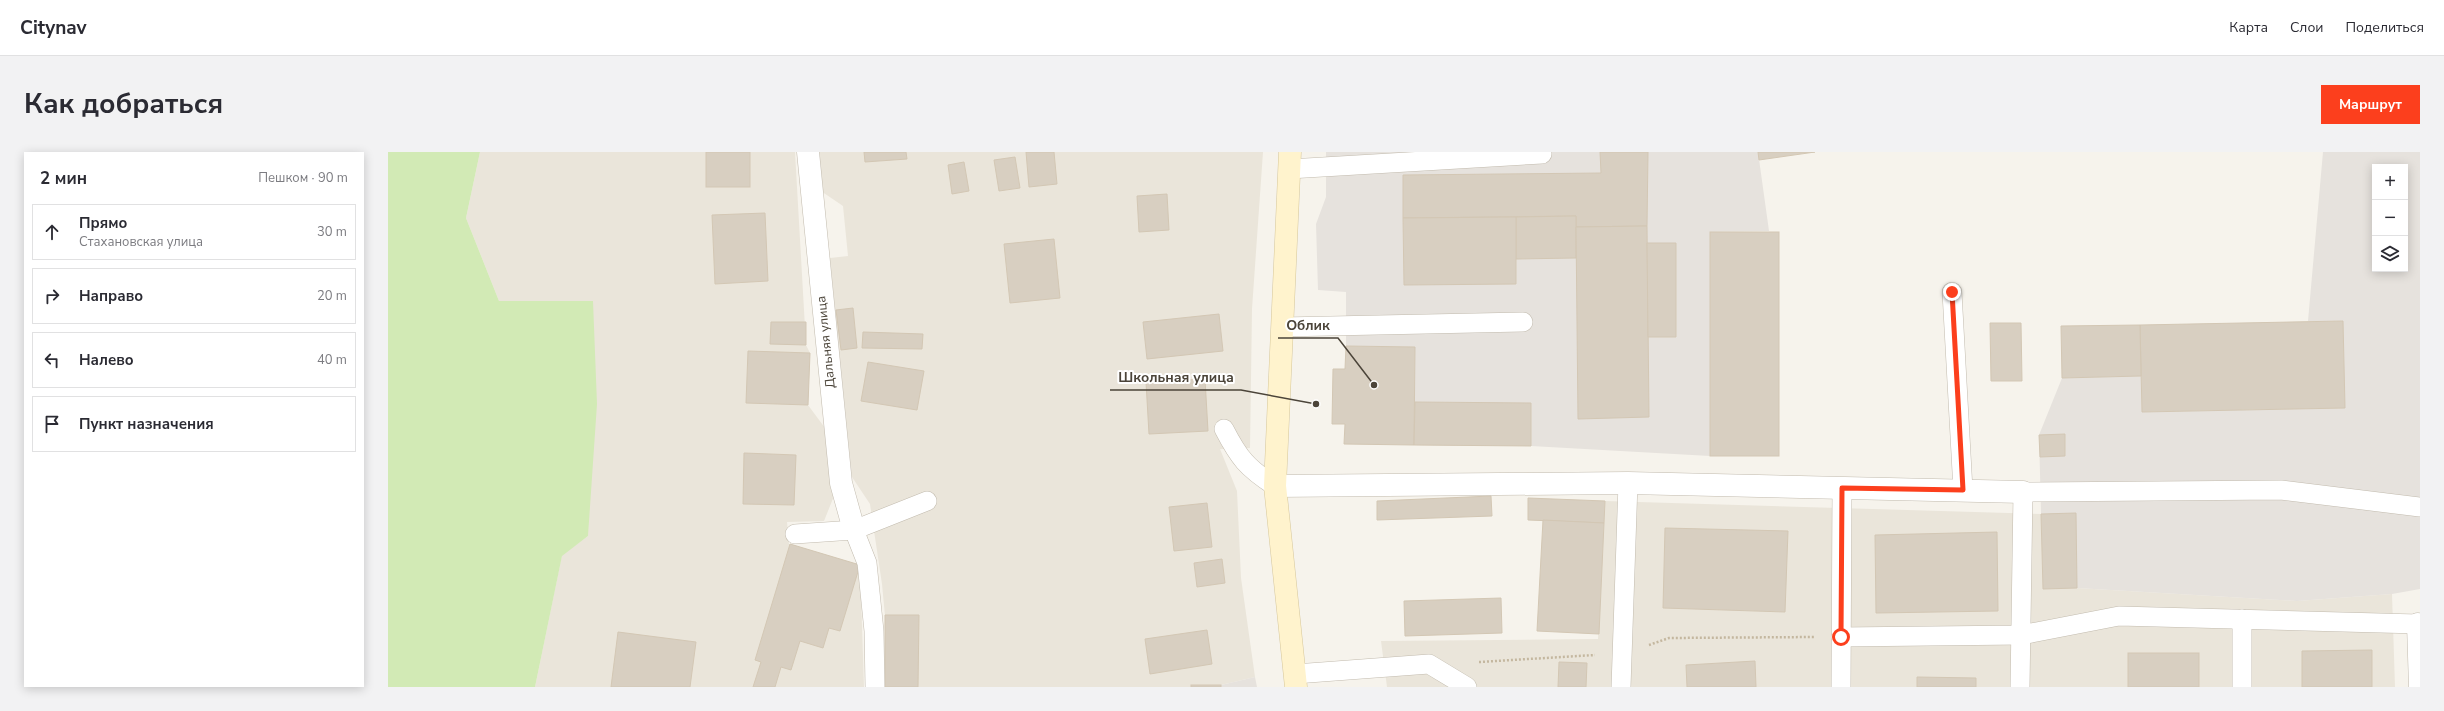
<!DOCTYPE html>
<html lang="ru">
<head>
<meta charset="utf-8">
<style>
  :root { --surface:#fff; --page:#f2f2f3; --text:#2b2b33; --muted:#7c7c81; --line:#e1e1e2; --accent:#fc3f1d }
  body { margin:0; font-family:"Nunito Sans",sans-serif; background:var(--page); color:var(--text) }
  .controls { position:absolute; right:12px; top:12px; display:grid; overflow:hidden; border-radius:0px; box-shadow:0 2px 10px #0003 }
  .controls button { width:36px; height:36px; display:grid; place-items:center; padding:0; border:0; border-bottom:1px solid var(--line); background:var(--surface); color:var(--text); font:20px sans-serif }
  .stop { position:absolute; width:12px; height:12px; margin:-9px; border:3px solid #fc3f1d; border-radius:50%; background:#fff }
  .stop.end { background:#fc3f1d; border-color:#fff; box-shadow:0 1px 4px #0008 }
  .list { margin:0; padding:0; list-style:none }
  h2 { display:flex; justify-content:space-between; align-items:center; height:52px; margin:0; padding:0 16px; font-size:17px }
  h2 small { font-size:13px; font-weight:400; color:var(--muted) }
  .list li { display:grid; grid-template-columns:26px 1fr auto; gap:12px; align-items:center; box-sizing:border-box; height:56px; margin:0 8px 8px; padding:0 8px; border:1px solid var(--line); border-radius:0px }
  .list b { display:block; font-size:15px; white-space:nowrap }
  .list p { margin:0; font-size:13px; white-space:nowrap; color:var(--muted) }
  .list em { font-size:13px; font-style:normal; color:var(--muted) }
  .icon { flex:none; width:22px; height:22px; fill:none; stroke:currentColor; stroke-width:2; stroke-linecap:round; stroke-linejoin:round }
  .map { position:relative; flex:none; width:2032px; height:535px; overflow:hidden; border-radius:0px }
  header { display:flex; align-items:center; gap:24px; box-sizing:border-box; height:56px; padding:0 20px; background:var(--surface); border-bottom:1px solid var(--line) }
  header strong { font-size:19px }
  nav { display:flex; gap:22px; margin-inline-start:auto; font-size:14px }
  .intro { display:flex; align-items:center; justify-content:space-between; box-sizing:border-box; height:96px; padding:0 24px }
  h1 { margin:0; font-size:28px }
  .button { padding:10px 18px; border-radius:0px; background:var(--accent); color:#fff; font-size:14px; font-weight:700 }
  main { display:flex; gap:24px; padding:0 24px }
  aside { flex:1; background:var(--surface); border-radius:0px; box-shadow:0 2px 10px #0003 }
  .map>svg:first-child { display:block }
</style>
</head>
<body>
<header>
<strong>Citynav</strong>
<nav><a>Карта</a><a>Слои</a><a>Поделиться</a></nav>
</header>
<div class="intro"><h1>Как добраться</h1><a class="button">Маршрут</a></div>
<main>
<aside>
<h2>2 мин<small>Пешком · 90 m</small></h2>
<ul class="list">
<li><svg class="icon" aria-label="ahead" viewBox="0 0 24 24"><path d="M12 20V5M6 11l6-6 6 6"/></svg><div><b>Прямо</b><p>Стахановская улица</p></div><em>30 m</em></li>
<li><svg class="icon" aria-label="right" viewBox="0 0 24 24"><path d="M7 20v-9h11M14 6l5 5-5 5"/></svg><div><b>Направо</b></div><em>20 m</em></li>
<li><svg class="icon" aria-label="left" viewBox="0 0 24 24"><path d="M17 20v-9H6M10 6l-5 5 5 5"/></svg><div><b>Налево</b></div><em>40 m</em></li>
<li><svg class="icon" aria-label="arrive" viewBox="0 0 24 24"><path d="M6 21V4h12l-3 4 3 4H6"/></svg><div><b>Пункт назначения</b></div></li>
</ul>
</aside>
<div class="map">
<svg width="2032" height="535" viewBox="0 0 2032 535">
  <rect width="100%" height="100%" fill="#f6f3ec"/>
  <g fill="#eae5da">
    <path d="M92 0H407L418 193 422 201 420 253 437 276 446 344 436 369 399 370 401 392 472 413 476 535H147L174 403 200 384 205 149H111L78 66Z"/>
    <path d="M426 0H875L864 157 862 296 832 297 849 339 853 426 867 525 833 533V535H497V464L494 432 482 352 464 325 442 106 460 104 455 54 427 35Z"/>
    <path d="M1217 349 1653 362 1655 437 1689 436 1909 449 2004 442 2007 535H999L993 489 1210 487Z"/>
  </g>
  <g fill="#e6e2dd" fill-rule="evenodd">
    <path d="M938 0H1370L1381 79 1322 80V304L1143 294 1026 293 1027 195 958 194V140L930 138 928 72 938 45Z"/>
    <path d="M1935 0H2032V437L2004 442 1909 449 1689 436 1655 437 1651 283 1674 226 1753 224 1754 260 1956 256 1955 169H1920ZM1987 15H2017V117H1987Z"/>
    <path d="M867 525 869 535H833V533Z"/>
  </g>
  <path fill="#d2eab5" d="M0 0H92L78 66 111 149H205L209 252 200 384 174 404 147 535H0Z"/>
  <g fill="#d8cfc1" stroke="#d3c7b4">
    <rect x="318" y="0" width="44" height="35"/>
    <path d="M476 0H518L519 7 477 10Z"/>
    <path d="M638 0H666L669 32 641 35Z"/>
    <path d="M1212 0H1260L1259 74 1188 75V64L1015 66V23L1213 21Z"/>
    <path d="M1370 0H1427L1371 8Z"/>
    <path d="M627 5 632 36 611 39 606 8Z"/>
    <path d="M576 10 581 39 564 42 560 13Z"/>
    <path d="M779 42 781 78 751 80 749 44Z"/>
    <path d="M377 61 380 129 327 132 324 63Z"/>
    <path d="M1188 64V106L1128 107V65Z"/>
    <path d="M1128 65V132L1016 133 1015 66Z"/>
    <path d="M1259 74 1261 265 1190 267 1188 75Z"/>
    <rect x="1322" y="80" width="69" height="224"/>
    <path d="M666 87 672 146 622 151 616 92Z"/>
    <path d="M1259 91H1288V185H1260Z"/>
    <path d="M465 156 469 196 453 198 448 158Z"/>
    <path d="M831 162 835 199 759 207 755 170Z"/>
    <path d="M1955 169 1957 256 1754 260 1752 173Z"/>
    <path d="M383 170H418V193L382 192Z"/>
    <path d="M1602 171H1633L1634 229H1603Z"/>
    <path d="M1752 173 1753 224 1674 226 1673 174Z"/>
    <path d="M475 180 535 182 534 197 474 196Z"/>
    <path d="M958 194 1027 195 1026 293 956 292 957 272H944L945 217H957Z"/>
    <path d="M360 199 422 201 420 253 358 251Z"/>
    <path d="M480 210 536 219 529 258 473 249Z"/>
    <path d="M817 227 820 279 761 282 758 230Z"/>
    <path d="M1027 250 1143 251V294L1026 293Z"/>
    <path d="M1677 282V304L1652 305 1651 283Z"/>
    <path d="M356 301 408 303 406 353 355 352Z"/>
    <path d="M1103 344 1104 364 989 368V349Z"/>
    <path d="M1140 346 1217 349 1216 371 1140 368Z"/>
    <path d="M819 351 824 395 786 399 781 355Z"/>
    <path d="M1688 361 1689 436 1655 437 1653 362Z"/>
    <path d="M1155 368 1216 371 1211 482 1149 479Z"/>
    <path d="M1277 376 1400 379 1397 460 1275 456Z"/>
    <path d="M1609 380 1610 459 1488 461 1487 383Z"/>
    <path d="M402 392 472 413 452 479 441 476 435 496 412 489 403 518 393 515 387 535H365L373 510 367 508Z"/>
    <path d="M834 407 837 431 809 435 806 411Z"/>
    <path d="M1113 446 1114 481 1017 484 1016 449Z"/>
    <path d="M497 463H531L530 535H497Z"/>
    <path d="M819 478 824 512 762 522 757 487Z"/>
    <path d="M230 480 308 490 302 535H223Z"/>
    <path d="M1984 498V535H1914V499Z"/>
    <rect x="1740" y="501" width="71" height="34"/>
    <path d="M1367 509 1368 535H1299L1298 513Z"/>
    <path d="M1171 510 1199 511 1198 535H1170Z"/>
    <path d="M1529 525 1588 526V535H1529Z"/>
    <rect x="803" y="533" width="30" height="2"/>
  </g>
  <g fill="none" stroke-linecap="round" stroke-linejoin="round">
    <g stroke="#c2bbae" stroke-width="20">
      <g id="lane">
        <path d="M901 17 1154 2"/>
        <path d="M1564 140 1575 338"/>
        <path d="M894 175 1135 170"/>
        <path d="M836 277C851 306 859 316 887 334"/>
        <path d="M466 378 479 411 486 479 487 535"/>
        <path d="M407 382 466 378 539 349"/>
        <path d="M1854 467V535"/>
        <path d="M1453 485 1633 483 1731 464 2030 472"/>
        <path d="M907 522 1041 512 1079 535"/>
        <path d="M1233 535 1240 331"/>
        <path d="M1453 535 1454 336"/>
        <path d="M1632 535 1635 340 1893 338 2032 355"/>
      </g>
    </g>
    <g stroke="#c2bbae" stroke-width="23">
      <g id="street">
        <path d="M420 0 453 331 466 378"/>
        <path d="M887 334 1240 331 1635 340"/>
        <path d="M2030 472 2032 535"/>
      </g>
    </g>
    <g stroke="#d6c79b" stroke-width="23">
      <path id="secondary" d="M902 0 887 334 908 535"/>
    </g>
    <g stroke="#c4b79f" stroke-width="2.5" stroke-dasharray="2 2" stroke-linecap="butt">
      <path d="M1261 493 1281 486 1427 485"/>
      <path d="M1091 510 1207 503"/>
    </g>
    <use href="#lane" stroke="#fff" stroke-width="19"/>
    <use href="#street" stroke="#fff" stroke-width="22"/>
    <use href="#secondary" stroke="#fff3cd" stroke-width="22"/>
  </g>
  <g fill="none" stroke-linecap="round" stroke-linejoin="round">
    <path stroke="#fc3f1d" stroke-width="5" d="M1453 485 1454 336 1575 338 1564 140"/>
  </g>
  <g text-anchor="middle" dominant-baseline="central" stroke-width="4" stroke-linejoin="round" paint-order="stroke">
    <g font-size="13" fill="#4b4439" stroke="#fff">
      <text transform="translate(438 190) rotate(-96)">Дальняя улица</text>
    </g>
  </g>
  <path fill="none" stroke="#4b4439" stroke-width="1.5" d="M986 233L950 186H890M928 252L853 238H722"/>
  <g fill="#4b4439" stroke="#fff" stroke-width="1.5">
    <circle cx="986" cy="233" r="4"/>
    <circle cx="928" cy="252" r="4"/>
  </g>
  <g font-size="14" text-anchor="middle" font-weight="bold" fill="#4b4439" stroke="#fff" stroke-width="4" stroke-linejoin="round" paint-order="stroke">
    <text x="920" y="178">Облик</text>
    <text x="788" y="230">Школьная улица</text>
  </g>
</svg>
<div class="controls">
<button>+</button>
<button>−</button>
<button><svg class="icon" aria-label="layers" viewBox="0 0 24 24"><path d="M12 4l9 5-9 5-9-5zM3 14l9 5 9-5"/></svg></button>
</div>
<div class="stop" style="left:1453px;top:485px"></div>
<div class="stop end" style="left:1564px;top:140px"></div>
</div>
</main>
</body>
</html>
